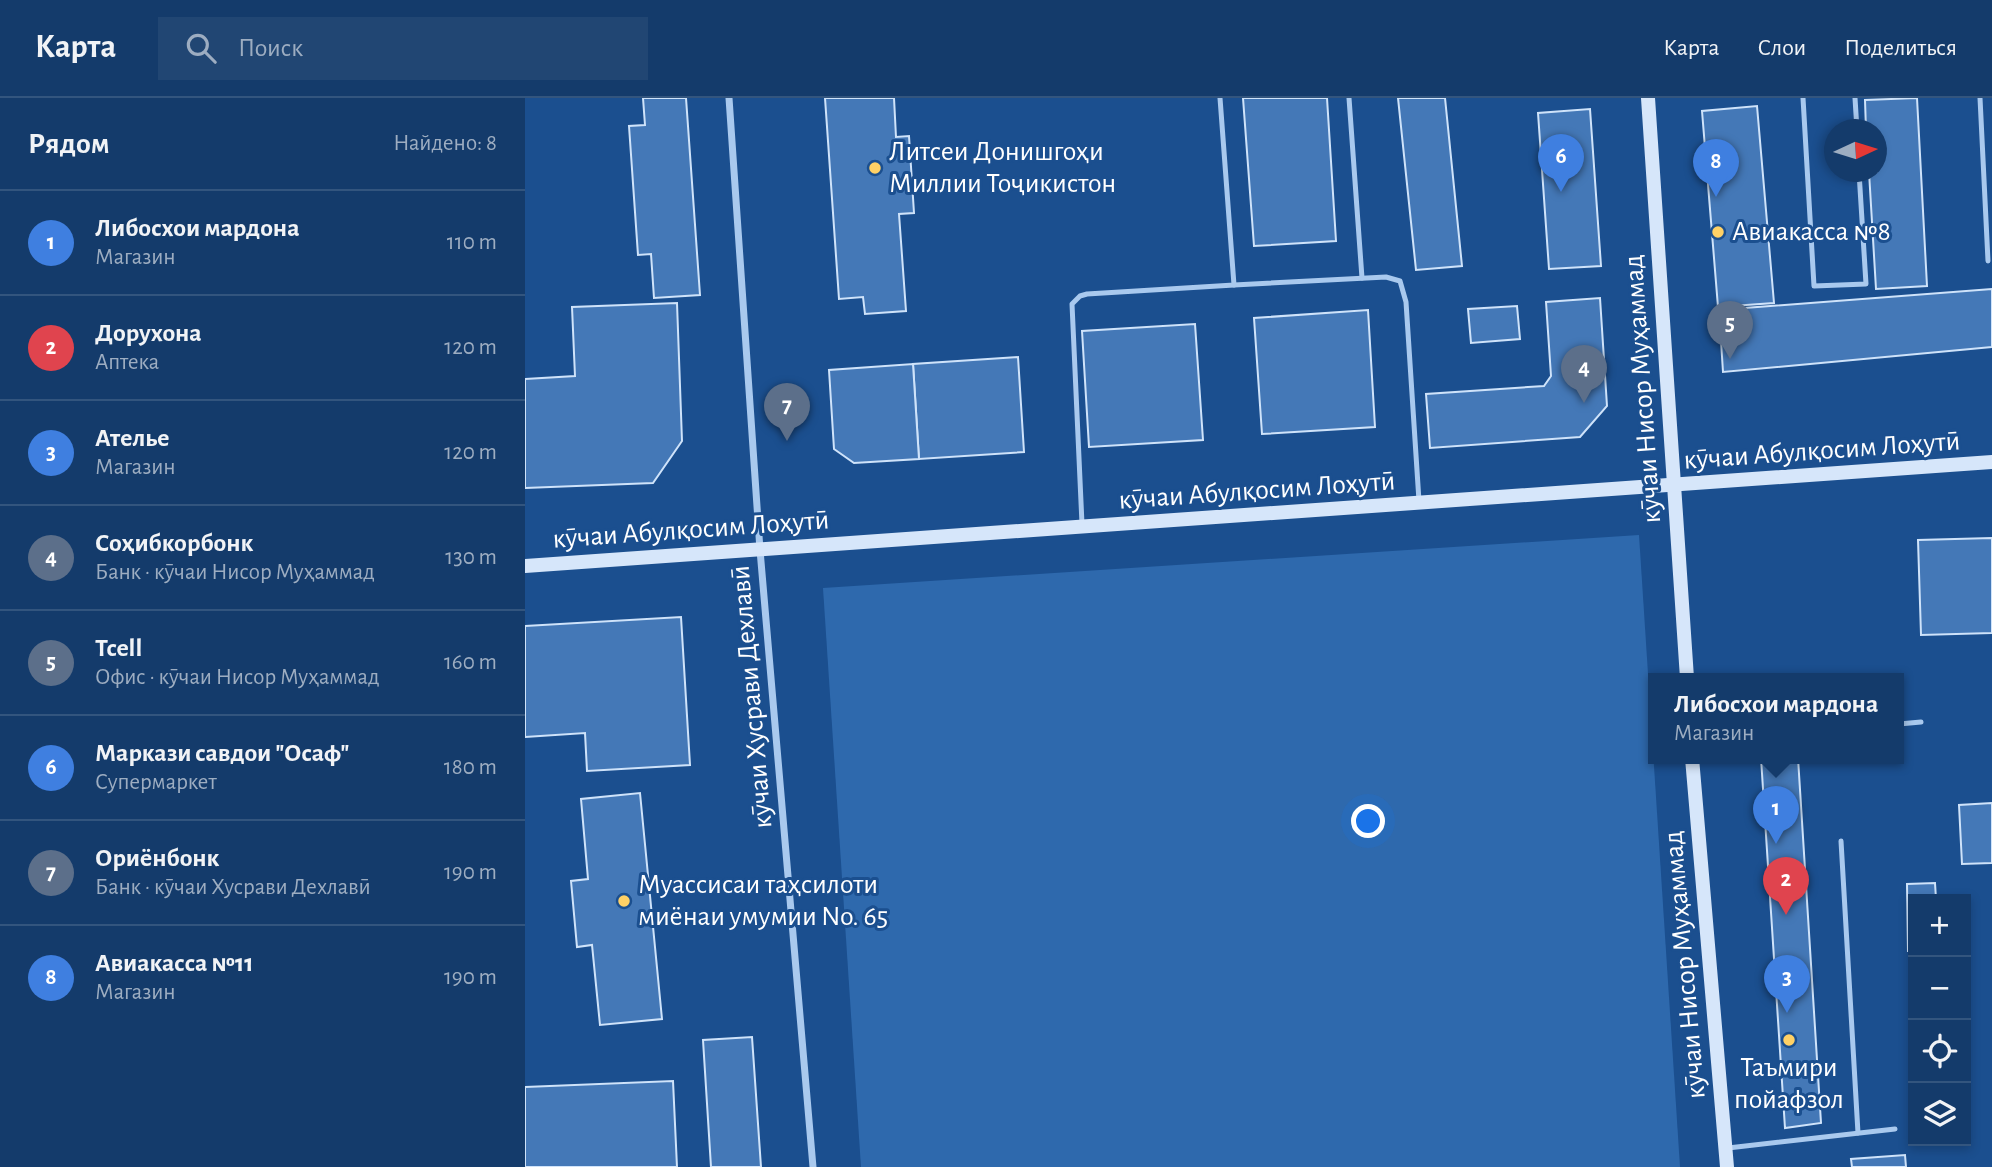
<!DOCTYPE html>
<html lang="ru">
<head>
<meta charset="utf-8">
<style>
  :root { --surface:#143b6b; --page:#214673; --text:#f1f3f6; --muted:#9dadc1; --line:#33557e; --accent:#ffd166 }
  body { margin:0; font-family:"Alegreya Sans",sans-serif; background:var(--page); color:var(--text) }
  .controls { position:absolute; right:21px; bottom:21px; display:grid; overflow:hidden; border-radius:0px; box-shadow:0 4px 10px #0003 }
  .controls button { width:63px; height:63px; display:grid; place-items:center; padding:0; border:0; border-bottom:2px solid var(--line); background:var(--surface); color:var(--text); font:35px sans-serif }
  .compass { position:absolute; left:1299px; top:21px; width:63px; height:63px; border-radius:50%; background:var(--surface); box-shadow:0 4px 10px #0003; rotate:86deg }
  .you { position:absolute; left:844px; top:724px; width:24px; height:24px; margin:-18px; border:5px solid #fff; border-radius:50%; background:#1a73e8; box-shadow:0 0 0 10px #1a73e833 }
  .badge { display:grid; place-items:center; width:46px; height:46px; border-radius:50%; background:var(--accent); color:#fff; font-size:23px; font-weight:700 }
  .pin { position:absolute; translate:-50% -58px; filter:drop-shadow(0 2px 4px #0008) }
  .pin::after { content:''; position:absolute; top:37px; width:24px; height:21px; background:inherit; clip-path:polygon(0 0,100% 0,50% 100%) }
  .popup { position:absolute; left:1123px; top:575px; width:256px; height:91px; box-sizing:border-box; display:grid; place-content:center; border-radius:0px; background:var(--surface); filter:drop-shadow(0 2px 5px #0005); font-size:23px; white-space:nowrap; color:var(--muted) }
  .popup b { font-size:26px; color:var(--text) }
  .popup::after { content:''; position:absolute; left:50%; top:100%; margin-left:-14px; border:14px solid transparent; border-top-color:var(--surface) }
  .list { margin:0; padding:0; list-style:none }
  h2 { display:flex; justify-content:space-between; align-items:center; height:91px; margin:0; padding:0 28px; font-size:30px }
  h2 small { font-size:23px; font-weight:400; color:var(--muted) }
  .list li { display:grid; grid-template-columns:46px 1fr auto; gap:21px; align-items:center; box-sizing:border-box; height:105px; padding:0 28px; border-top:2px solid var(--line) }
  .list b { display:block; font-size:26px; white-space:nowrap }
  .list p { margin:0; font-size:23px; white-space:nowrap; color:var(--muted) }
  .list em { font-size:23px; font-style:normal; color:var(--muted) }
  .icon { flex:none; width:38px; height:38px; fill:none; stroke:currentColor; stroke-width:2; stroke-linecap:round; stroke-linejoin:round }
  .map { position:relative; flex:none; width:1467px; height:1069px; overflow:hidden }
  header { display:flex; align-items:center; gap:42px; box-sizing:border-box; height:98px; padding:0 35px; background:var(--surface); border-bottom:2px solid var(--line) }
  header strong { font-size:33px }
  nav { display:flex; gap:38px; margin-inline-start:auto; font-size:24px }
  .search { width:490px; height:63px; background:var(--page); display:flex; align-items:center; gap:18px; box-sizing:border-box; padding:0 24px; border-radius:0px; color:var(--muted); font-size:26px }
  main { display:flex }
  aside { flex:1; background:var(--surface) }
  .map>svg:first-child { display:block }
</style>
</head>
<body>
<header>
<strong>Карта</strong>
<div class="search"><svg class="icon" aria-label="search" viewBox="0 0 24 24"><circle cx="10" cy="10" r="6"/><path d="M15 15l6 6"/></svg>Поиск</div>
<nav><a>Карта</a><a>Слои</a><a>Поделиться</a></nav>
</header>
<main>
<aside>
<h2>Рядом<small>Найдено: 8</small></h2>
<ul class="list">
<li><span class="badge" style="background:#3f7fe0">1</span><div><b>Либосхои мардона</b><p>Магазин</p></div><em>110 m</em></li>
<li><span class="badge" style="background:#e0444e">2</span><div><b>Дорухона</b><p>Аптека</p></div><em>120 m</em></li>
<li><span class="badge" style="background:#3f7fe0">3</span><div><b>Ателье</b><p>Магазин</p></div><em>120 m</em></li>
<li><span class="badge" style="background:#5c6f8a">4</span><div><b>Соҳибкорбонк</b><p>Банк · кӯчаи Нисор Муҳаммад</p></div><em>130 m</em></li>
<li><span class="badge" style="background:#5c6f8a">5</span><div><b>Tcell</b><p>Офис · кӯчаи Нисор Муҳаммад</p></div><em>160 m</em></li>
<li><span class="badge" style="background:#3f7fe0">6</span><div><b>Маркази савдои &quot;Осаф&quot;</b><p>Супермаркет</p></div><em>180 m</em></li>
<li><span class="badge" style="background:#5c6f8a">7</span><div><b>Ориёнбонк</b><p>Банк · кӯчаи Хусрави Дехлавӣ</p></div><em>190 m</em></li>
<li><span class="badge" style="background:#3f7fe0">8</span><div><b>Авиакасса №11</b><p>Магазин</p></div><em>190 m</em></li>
</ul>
</aside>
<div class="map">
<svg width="1467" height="1069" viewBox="0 0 1467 1069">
  <rect width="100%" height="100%" fill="#1b4f8f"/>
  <path fill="#2e69ad" d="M1114 437 1155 1069H336L298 490Z"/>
  <g fill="#4478b7" stroke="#cfe3fa" stroke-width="2">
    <path d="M118 0H161L175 197 129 200 126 156 113 157 104 28 120 27Z"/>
    <path d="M300 0H369L371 39 384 38 389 115 374 116 381 213 340 216 338 199 314 201Z"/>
    <path d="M718 0H802L811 143 729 148Z"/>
    <path d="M873 0H920L937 168 891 172Z"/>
    <path d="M1392 0 1402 188 1351 191 1344 74H1352V32H1341L1340 2Z"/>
    <path d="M1232 8 1249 205 1193 209 1177 13Z"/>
    <path d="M1065 11 1076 168 1024 171 1013 15Z"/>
    <path d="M1467 191V249L1198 274 1194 212Z"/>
    <path d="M1075 200 1082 308 1055 339 905 350 901 296 1019 288 1026 278 1021 204Z"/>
    <path d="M152 205 157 343 128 385 0 390V281L50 278 47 209Z"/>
    <path d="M992 208 995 241 946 245 943 211Z"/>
    <path d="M843 212 850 329 737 336 729 220Z"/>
    <path d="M670 226 678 342 564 349 557 233Z"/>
    <path d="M493 259 499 354 394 361 388 266Z"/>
    <path d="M388 266 394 361 329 365 309 351 304 272Z"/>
    <path d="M1467 440V535L1396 537 1393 442Z"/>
    <path d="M156 519 165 667 62 673 60 635 0 639V528Z"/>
    <path d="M1236 660H1273L1296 1025 1260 1030Z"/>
    <path d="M115 695 137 921 75 927 67 847 52 849 46 783 63 781 56 701Z"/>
    <path d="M1467 705V765L1437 766 1434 707Z"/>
    <path d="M1410 785 1411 801H1388V853H1383L1382 786Z"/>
    <path d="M227 939 236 1069H186L178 942Z"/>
    <path d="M148 983 152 1069H0V989Z"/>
    <path d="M1380 1057 1381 1069H1327L1326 1061Z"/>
  </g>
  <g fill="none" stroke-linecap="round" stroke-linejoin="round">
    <g stroke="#a9c9ee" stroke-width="5">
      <path d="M824 0 837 180"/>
      <path d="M1278 0 1289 188 1341 186 1334 74"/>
      <path d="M1330 0 1332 32"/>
      <path d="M1455 0 1463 163"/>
      <path d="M709 187 861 179 875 183 881 204 894 403"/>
      <path d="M557 426 547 206 555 198 562 196 709 187 695 0"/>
      <path d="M1374 626 1396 624"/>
      <path d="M1316 743 1333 1035"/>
      <path d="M1203 1050 1370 1031"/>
    </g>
    <path stroke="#a9c9ee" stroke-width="7" d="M204 0 235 452 288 1069"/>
    <g stroke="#d6e6fa" stroke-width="14">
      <path d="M1123 0 1162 580"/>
      <path d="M0 468 1467 364"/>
      <path d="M1167 660 1202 1069"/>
    </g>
  </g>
  <g fill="#ffd166" stroke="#1b4f8f" stroke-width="2.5">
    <circle cx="350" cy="70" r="7"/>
    <circle cx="1193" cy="134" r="7"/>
    <circle cx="99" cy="803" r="7"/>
    <circle cx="1264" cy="942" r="7"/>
  </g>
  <g text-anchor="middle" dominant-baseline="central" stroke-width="6" stroke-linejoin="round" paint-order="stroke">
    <g font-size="28" fill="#fff" stroke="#1b4f8f" text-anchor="start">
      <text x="364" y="54">Литсеи Донишгоҳи<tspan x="364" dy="32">Миллии Тоҷикистон</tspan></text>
      <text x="1207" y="134">Авиакасса №8</text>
      <text x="113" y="787">Муассисаи таҳсилоти<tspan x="113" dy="32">миёнаи умумии No. 65</tspan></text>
      <text x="1264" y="970" text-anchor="middle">Таъмири<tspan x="1264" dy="32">пойафзол</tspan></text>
    </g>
    <g font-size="28" fill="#fff" stroke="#1b4f8f">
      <text transform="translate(1118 291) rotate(-94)">кӯчаи Нисор Муҳаммад</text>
      <text transform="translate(1297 353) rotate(-4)">кӯчаи Абулқосим Лоҳутӣ</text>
      <text transform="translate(732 393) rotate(-4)">кӯчаи Абулқосим Лоҳутӣ</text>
      <text transform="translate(166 432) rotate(-4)">кӯчаи Абулқосим Лоҳутӣ</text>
      <text transform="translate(227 599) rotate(-95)">кӯчаи Хусрави Дехлавӣ</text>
      <text transform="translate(1160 867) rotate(-95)">кӯчаи Нисор Муҳаммад</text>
    </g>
  </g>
</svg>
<div class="controls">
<button>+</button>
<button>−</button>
<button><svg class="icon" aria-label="locate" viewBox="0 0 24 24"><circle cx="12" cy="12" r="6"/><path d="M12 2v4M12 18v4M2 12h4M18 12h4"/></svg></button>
<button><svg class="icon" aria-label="layers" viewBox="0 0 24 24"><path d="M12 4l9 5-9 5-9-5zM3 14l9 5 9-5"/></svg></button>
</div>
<svg class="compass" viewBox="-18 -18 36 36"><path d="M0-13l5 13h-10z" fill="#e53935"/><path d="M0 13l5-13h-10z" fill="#9dadc1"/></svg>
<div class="you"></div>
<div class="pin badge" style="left:1251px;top:746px;background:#3f7fe0">1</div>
<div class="popup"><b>Либосхои мардона</b>Магазин</div>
<div class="pin badge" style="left:1261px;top:817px;background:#e0444e">2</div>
<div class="pin badge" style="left:1262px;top:915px;background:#3f7fe0">3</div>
<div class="pin badge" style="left:1059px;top:305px;background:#5c6f8a">4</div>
<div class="pin badge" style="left:1205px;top:261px;background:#5c6f8a">5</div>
<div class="pin badge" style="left:1036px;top:94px;background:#3f7fe0">6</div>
<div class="pin badge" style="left:262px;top:343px;background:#5c6f8a">7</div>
<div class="pin badge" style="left:1191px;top:99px;background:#3f7fe0">8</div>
</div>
</main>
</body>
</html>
